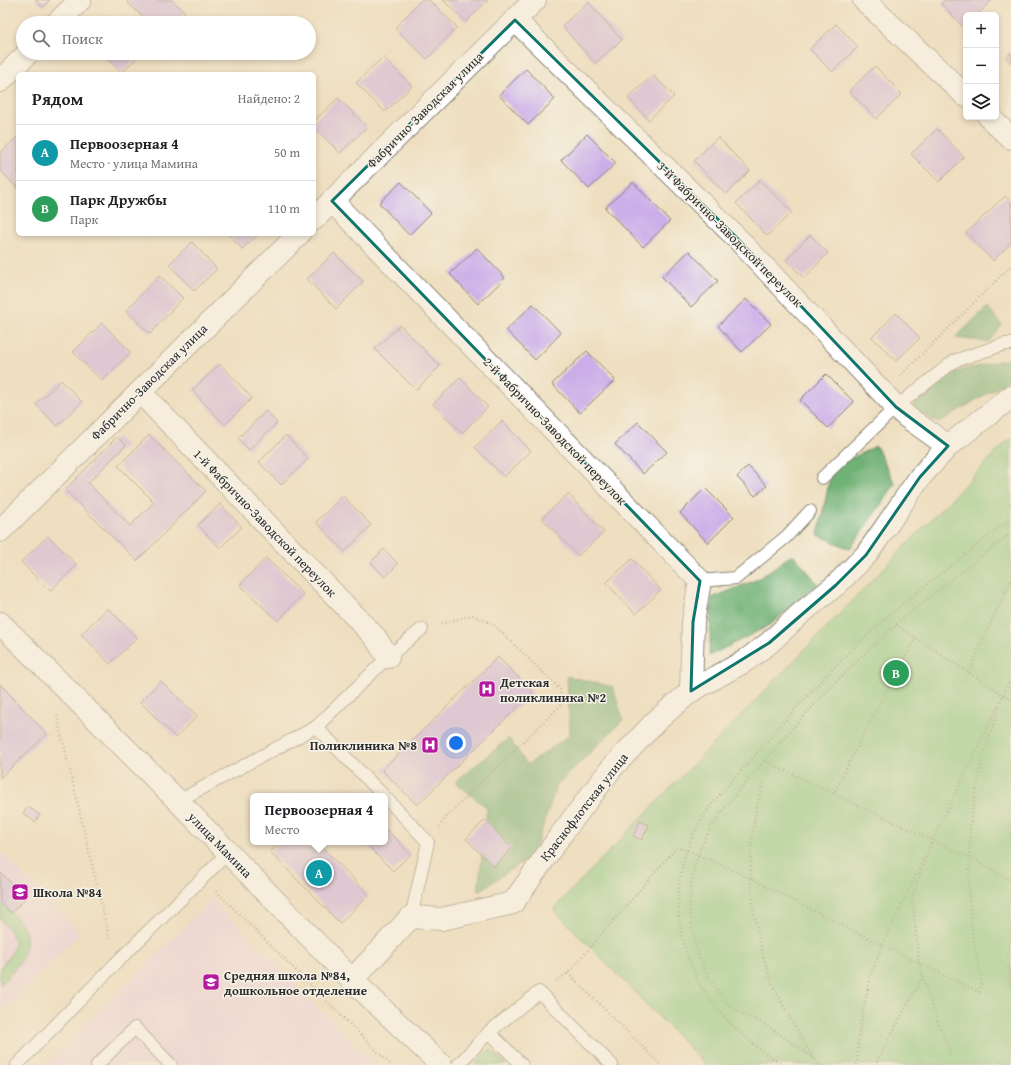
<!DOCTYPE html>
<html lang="ru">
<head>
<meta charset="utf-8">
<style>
  :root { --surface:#fff; --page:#f6f6f6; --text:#202124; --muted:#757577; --line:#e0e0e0; --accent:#0f766e }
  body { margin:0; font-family:"Gentium Book Plus",serif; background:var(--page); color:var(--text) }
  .controls { position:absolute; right:12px; top:12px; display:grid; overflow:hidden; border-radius:6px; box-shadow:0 2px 6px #0003 }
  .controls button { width:36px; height:36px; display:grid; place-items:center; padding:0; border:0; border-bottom:1px solid var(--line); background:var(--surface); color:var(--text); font:20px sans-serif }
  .you { position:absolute; left:456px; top:743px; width:14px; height:14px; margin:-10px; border:3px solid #fff; border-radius:50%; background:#1a73e8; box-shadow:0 0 0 6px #1a73e833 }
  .badge { display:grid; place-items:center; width:26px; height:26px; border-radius:50%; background:var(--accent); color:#fff; font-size:13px; font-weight:700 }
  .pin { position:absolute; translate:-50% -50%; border:2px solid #fff; box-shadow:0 1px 4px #0006 }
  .popup { position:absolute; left:250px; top:793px; width:138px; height:52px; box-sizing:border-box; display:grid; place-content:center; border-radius:6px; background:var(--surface); filter:drop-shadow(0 1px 3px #0005); font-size:13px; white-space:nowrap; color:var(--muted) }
  .popup b { font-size:15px; color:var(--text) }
  .popup::after { content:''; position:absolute; left:50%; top:100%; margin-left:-8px; border:8px solid transparent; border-top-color:var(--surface) }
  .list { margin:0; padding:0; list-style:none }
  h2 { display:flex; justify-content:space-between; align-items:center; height:52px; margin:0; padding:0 16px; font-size:17px }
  h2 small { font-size:13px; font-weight:400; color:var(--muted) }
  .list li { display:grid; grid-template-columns:26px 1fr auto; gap:12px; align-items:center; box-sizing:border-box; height:56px; padding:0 16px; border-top:1px solid var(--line) }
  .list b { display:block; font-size:15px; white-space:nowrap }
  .list p { margin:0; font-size:13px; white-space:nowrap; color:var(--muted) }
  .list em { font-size:13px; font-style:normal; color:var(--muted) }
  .icon { flex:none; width:22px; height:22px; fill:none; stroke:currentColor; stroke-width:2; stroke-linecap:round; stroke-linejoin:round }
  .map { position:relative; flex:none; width:1011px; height:1065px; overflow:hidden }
  .search { position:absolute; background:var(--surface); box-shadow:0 2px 6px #0003; left:16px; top:16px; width:300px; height:44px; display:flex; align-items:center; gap:10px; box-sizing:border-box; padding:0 14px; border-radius:22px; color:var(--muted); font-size:15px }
  .panel { position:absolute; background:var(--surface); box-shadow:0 2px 6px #0003; left:16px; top:72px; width:300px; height:164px; border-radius:6px }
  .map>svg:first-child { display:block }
</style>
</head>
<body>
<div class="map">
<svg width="1011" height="1065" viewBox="0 0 1011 1065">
  <rect width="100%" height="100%" fill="#f7f3e8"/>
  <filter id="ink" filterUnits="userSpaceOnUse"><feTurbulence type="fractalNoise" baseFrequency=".025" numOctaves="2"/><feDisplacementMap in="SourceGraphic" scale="8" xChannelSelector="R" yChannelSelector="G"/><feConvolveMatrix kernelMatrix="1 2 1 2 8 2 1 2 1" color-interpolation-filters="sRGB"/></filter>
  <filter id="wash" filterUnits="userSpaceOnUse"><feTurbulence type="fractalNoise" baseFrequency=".012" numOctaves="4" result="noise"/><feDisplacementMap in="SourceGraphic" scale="16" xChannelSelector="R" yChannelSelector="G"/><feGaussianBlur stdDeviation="0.9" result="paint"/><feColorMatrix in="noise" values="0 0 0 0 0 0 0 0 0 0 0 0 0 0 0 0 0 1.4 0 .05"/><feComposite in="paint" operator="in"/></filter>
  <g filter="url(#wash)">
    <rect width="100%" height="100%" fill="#eedfc0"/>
    <g fill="#edd0e8">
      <path d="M0 851 80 933 0 1014Z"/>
      <path d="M212 899 374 1065H46Z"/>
    </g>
    <g fill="#8ace88" stroke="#5a7c5a">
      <path d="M1011 437V1065H706L553 909Z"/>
      <path d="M0 902C6 909 15 915 20 922 38 947 16 968 0 985V967C19 948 19 939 0 919Z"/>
      <path d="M490 1048 506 1065H476L478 1061Z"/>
    </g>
    <g fill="#6fb174" stroke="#4d6e50">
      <path d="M987 307 1002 325 989 342 955 338Z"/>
      <path d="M1011 358V379L938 423 911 407 955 372Z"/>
      <path d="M876 446 895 484 850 549 818 535 832 468Z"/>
      <path d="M793 554 818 584 770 625 709 656 712 598 758 579Z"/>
      <path d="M567 676 613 687 623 720 557 785 533 855 478 892 487 808 455 782 509 738 527 765 570 735Z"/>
    </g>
    <g id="blocks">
      <g fill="#caade9">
        <path d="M35 0H50L43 7Z"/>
        <path d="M129 0H172L185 12 175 23H150L127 2Z"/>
        <path d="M421 0H429L457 27 427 59 395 28Z"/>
        <path d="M443 0H488L466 22Z"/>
        <path d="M945 0H992L977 15H966V26L964 28 941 4Z"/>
        <path d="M588 2 622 40 595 63 562 26Z"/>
        <path d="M108 16 115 23H101Z"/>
        <path d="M836 24 858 47 832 72 810 49Z"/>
        <path d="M1011 52V63L1006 58Z"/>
        <path d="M100 53H141L122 73Z"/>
        <path d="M383 57 412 86 385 112 356 83Z"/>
        <path d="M875 66 902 94 876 119 849 91Z"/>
        <path d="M526 69 555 99 528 125 499 95Z"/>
        <path d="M653 75 674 96 649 120 628 98Z"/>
        <path d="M338 98 367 127 340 153 314 127V121Z"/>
        <path d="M937 129 964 157 939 182 911 154Z"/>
        <path d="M587 134 616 163 589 189 561 160Z"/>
        <path d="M18 136V189L0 170V153Z"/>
        <path d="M718 137 750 171 726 194 694 161Z"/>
        <path d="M760 180 792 212 767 236 736 203Z"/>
        <path d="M401 182 431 213 409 235 379 203Z"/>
        <path d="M633 182 670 221 643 247 605 208Z"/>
        <path d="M1005 196 1011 202V243L993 261 966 233Z"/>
        <path d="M229 234H259L242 249Z"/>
        <path d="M810 235 828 253 804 278 786 260Z"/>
        <path d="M192 242 217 269 194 291 169 264Z"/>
        <path d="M477 248 505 278 478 304 450 274Z"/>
        <path d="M689 251 718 281 691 307 662 277Z"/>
        <path d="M334 253 363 282 336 309 307 279Z"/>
        <path d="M159 275 183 298 150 334 126 311Z"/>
        <path d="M746 299 771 324 742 352 718 326Z"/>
        <path d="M533 304 561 333 535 360 506 330Z"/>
        <path d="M896 313 920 338 896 361 872 337Z"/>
        <path d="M102 323 131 352 102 381 73 352Z"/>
        <path d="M400 325 440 366 416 390 375 349Z"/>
        <path d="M587 351 615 380 580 413 552 384Z"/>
        <path d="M220 364 252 398 225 425 192 390Z"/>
        <path d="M826 374 854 402 828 428 800 400Z"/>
        <path d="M460 378 488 407 462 433 433 404Z"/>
        <path d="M61 380 82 402 57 426 36 404Z"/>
        <path d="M266 411 277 423 249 450 238 438Z"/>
        <path d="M502 421 531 451 504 477 475 447Z"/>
        <path d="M638 422 667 452 643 474 615 444Z"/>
        <path d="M149 435 206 491 137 561 65 490 117 437 126 445 88 483 130 526 154 502 118 466Z"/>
        <path d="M286 435 308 459 281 485 259 462Z"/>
        <path d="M748 466 767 486 755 496 737 477Z"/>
        <path d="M705 488 734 517 708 543 680 513Z"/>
        <path d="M568 494 604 532 578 556 542 518Z"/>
        <path d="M343 496 371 525 345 552 316 522Z"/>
        <path d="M220 504 242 527 220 548 198 525Z"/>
        <path d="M48 536 77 565 50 591 21 562Z"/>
        <path d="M384 549 398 564 385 577 371 562Z"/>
        <path d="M266 558 303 594 278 621 240 585Z"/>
        <path d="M632 559 661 590 636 614 606 583Z"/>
        <path d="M108 608 137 638 110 664 81 634Z"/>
        <path d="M498 657 533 692 417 805 382 770Z"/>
        <path d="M161 681 197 716 176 738 140 702Z"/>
        <path d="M0 684 47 734 0 778Z"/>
        <path d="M28 807 40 815 35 822 23 813Z"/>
        <path d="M485 820 512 848 494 867 466 839Z"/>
        <path d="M640 821 649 825 642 840 633 836Z"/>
        <path d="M385 828 411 854 393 871 364 842H385Z"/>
        <path d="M280 842H317L369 895 340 923 270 852Z"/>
        <path d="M0 872 26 898 11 913 0 902Z"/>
      </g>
    </g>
  </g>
  <g filter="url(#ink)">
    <use href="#blocks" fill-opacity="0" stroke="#8c8576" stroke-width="1"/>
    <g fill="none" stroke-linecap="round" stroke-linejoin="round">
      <g stroke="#8c8576" stroke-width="14">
        <g id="lane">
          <path d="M822 478 896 407 954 361 1005 344H1011"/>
          <path d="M700 581 736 578 786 537 810 511"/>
          <path d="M316 727 384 796"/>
          <path d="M385 797 428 842 411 917"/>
          <path d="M178 801 316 727 388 657 422 629"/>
          <path d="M489 1032 522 1065"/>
          <path d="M17 1065 115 964 228 853"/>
          <path d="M97 1065 135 1028 171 1065"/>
          <path d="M458 1065 489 1032 539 992 612 1065"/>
        </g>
      </g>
      <g stroke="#8c8576" stroke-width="24">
        <g id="street">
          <path d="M864 0 966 96"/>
          <path d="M515 20 735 236 896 407 907 417 948 446"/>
          <path d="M57 23 80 0"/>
          <path d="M0 81 28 53"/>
          <path d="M989 117 1011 138"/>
          <path d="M332 201 700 581 693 622 691 691"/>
          <path d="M314 219 535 0"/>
          <path d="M140 392 375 637 388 657"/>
          <path d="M0 531 299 234"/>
          <path d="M0 623 178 801 352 980 441 1065"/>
          <path d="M352 980 411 917 442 919 513 903 560 836 611 769 656 721 691 691 745 661 769 643 800 614 836 585 866 555 885 528 920 477 948 446 1011 397"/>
        </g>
      </g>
      <g stroke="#8c8576" stroke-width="2.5" stroke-dasharray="1 3" stroke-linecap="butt">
        <path d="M899 377 1011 266"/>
        <path d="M896 625 1011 700"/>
        <path d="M969 673 983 638 1011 581"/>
        <path d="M57 716 110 941"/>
        <path d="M765 760 771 764C766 778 760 793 757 807 744 867 752 933 775 989 779 998 785 1007 789 1016 799 1033 807 1051 820 1065"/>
        <path d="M771 764 970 858 1011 880"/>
        <path d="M833 794 888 687 916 638"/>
        <path d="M439 827 448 815 562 704 560 689 493 624 472 615 440 624"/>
        <path d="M216 891 391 1065"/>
        <path d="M568 973 661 1065"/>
        <path d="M556 981 568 973 677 847C729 865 777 893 826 917 877 943 928 967 979 992L982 983 974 943 969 899 970 824 982 758 1003 695 1011 679"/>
        <path d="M951 1055 932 1007 919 962 912 896 932 841 999 704"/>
        <path d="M814 1059C799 1047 783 1036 767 1026 756 1019 743 1015 732 1008 726 1003 720 994 716 988 689 950 683 899 698 855 709 823 733 798 755 772 798 720 845 670 896 625 933 593 973 563 1011 533"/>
        <path d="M783 1065C768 1056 755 1046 742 1034 729 1022 716 1009 706 994 699 985 695 975 691 965 673 921 674 874 695 831 709 802 735 779 756 754 796 707 837 661 884 620 925 584 969 553 1011 518"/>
        <path d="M857 1065 859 1033 870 977 882 946 925 856"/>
        <path d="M875 1065 923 976"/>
      </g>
      <use href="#lane" stroke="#fff" stroke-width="12"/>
      <use href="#street" stroke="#fff" stroke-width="22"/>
    </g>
  </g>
  <path d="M0 0H1011V1065H0ZM515 20 735 236 896 407 948 446 920 477 866 555 836 585 769 643 691 691 693 622 700 581 332 201Z" fill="#eedfc0" fill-opacity=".55" fill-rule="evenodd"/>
  <path fill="none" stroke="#0f766e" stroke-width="3" stroke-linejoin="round" d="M515 20 735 236 896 407 948 446 920 477 866 555 836 585 769 643 691 691 693 622 700 581 332 201Z"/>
  <defs>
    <g id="hospital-square" transform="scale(0.9)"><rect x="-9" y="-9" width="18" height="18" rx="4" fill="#b5179e" stroke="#f7f3e8"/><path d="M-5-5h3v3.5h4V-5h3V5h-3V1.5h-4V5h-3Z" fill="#fff"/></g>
    <g id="school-square" transform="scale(0.9)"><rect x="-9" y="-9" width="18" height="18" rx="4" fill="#b5179e" stroke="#f7f3e8"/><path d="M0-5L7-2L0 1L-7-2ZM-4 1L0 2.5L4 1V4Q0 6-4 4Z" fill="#fff"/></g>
  </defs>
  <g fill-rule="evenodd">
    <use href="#hospital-square" x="487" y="689"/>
    <use href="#hospital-square" x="430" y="745"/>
    <use href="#school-square" x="20" y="892"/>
    <use href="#school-square" x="211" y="982"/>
  </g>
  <g text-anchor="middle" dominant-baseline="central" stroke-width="3" stroke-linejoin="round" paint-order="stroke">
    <g font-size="13" fill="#2b2b2b" stroke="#f7f3e8">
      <text transform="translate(425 110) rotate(-45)">Фабрично-Заводская улица</text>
      <text transform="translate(730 234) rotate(45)">3-й Фабрично-Заводской переулок</text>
      <text transform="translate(149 382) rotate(-45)">Фабрично-Заводская улица</text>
      <text transform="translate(555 431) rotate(46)">2-й Фабрично-Заводской переулок</text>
      <text transform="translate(265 523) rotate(46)">1-й Фабрично-Заводской переулок</text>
      <text transform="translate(584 807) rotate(-52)">Краснофлотская улица</text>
      <text transform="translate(220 845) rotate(46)">улица Мамина</text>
    </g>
    <g font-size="13" font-weight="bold" fill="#2b2b2b" stroke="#f7f3e8" text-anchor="start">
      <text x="500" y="682">Детская<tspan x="500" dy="15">поликлиника №2</tspan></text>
      <text x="417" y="745" text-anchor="end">Поликлиника №8</text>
      <text x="33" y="892">Школа №84</text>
      <text x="224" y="975">Средняя школа №84,<tspan x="224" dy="15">дошкольное отделение</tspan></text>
    </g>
  </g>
</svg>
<div class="controls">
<button>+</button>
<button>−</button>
<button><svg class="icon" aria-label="layers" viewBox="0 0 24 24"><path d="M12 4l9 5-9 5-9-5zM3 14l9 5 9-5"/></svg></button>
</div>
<div class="you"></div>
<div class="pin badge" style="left:319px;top:873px;background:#0f9aa8">A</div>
<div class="popup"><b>Первоозерная 4</b>Место</div>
<div class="pin badge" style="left:896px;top:673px;background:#2e9e5b">B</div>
<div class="search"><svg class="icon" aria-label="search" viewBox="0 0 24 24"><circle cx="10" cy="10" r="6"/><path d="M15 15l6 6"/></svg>Поиск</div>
<section class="panel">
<h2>Рядом<small>Найдено: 2</small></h2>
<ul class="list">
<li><span class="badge" style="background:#0f9aa8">A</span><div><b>Первоозерная 4</b><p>Место · улица Мамина</p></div><em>50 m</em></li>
<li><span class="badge" style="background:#2e9e5b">B</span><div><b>Парк Дружбы</b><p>Парк</p></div><em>110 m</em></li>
</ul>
</section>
</div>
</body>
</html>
